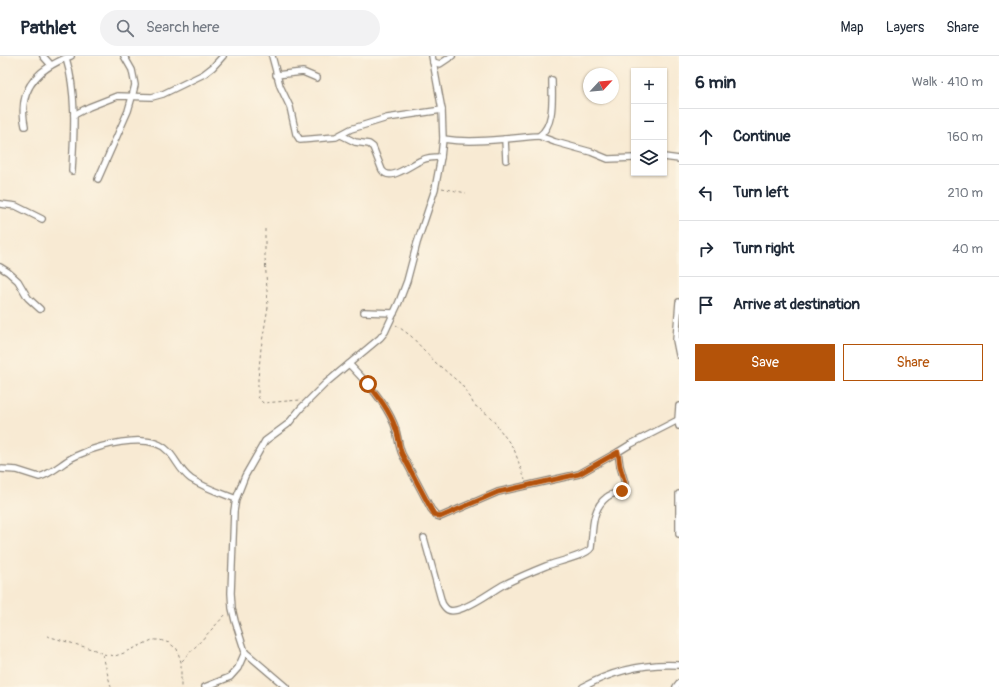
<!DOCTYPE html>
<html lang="en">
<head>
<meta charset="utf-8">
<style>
  :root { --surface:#fff; --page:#f2f2f3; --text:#1f2937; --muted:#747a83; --line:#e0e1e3; --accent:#b45309 }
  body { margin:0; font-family:Pangolin,sans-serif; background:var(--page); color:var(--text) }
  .controls { position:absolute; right:12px; top:12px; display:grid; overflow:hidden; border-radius:0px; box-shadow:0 1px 3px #0004 }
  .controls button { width:36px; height:36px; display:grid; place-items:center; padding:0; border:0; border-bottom:1px solid var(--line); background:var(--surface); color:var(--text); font:20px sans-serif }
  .compass { position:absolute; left:583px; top:12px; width:36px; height:36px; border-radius:50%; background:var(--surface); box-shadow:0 1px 3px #0004; rotate:64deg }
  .stop { position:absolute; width:12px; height:12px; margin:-9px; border:3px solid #b45309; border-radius:50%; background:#fff }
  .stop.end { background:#b45309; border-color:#fff; box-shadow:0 1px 4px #0008 }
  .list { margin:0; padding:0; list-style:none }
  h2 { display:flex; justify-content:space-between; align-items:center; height:52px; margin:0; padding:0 16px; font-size:17px }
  h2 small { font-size:13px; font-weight:400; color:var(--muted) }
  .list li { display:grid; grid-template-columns:26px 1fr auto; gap:12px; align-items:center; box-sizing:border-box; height:56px; padding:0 16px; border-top:1px solid var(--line) }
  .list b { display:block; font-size:15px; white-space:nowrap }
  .list em { font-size:13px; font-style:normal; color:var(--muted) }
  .actions { display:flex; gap:8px; padding:12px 16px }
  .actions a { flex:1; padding:9px 0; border:1px solid var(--accent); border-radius:0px; text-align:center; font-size:14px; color:var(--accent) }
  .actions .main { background:var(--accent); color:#fff }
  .icon { flex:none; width:22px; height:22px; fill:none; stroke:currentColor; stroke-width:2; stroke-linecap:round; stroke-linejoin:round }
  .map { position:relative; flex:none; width:679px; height:631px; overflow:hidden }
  header { display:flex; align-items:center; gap:24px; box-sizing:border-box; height:56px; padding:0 20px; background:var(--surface); border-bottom:1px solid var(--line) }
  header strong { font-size:19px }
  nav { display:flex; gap:22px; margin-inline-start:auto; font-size:14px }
  .search { width:280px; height:36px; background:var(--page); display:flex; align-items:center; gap:10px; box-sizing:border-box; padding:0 14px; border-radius:22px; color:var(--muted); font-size:15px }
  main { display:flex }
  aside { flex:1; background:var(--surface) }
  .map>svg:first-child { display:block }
</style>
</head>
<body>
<header>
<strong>Pathlet</strong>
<div class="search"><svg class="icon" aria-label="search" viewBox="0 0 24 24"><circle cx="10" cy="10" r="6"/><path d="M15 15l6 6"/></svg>Search here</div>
<nav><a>Map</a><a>Layers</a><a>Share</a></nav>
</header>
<main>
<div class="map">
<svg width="679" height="631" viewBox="0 0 679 631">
  <rect width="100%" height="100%" fill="#fcf5e5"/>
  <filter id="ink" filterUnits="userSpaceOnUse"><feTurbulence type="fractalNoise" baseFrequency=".025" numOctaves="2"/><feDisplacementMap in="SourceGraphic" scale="8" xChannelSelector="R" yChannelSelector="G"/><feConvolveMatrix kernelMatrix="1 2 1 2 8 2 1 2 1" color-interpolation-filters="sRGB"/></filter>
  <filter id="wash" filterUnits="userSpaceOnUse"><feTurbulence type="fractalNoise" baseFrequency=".012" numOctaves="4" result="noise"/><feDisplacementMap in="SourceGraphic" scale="16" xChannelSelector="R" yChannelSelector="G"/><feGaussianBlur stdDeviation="0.9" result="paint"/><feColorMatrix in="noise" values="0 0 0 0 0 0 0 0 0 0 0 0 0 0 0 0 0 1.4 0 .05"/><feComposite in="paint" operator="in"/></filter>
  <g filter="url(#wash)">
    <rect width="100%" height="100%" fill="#f8ead3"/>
  </g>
  <g filter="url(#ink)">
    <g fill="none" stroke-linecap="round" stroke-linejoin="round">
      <g stroke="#8a8378" stroke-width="8">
        <g id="minor">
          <path d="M43 0 51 9"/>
          <path d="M272 0 280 30 290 51 296 78 300 84 336 81 351 73 387 62 442 54"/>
          <path d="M66 2C77 38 74 77 72 115"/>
          <path d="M433 6 440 8 452 0"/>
          <path d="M276 19 303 16 317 22"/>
          <path d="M74 59 89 51 117 40 152 41 163 38 204 18 213 11 223 0"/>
          <path d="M25 70C17 33 38 12 71 0"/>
          <path d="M341 79 355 86 369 88 373 91 382 114C390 127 411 108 422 104 428 101 434 101 441 101"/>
          <path d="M539 80 555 86 591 96 608 103 634 102"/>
          <path d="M443 83C475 88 507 82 539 80 555 69 552 42 552 24"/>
          <path d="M505 83 506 104"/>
          <path d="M664 101 679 103"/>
          <path d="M98 123 128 55 132 41 135 29 132 14 124 0"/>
          <path d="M0 148 16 150 42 163"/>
          <path d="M0 211 8 216 18 225 28 242 40 253"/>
          <path d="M679 246 676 284 679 299"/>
          <path d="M364 256 394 257"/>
          <path d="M349 308C367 327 384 344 394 368 398 378 398 389 402 398L431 453 437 460 440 461 498 436 579 418 618 396"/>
          <path d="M679 350 678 364 679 370"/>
          <path d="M0 413 17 414 39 421C51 418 60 409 70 403 76 399 84 397 90 394 111 387 151 377 168 395 177 404 179 414 191 423 205 432 221 437 236 443"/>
          <path d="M679 438V478"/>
          <path d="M424 482 442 547C446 554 449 556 457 554 473 550 489 537 503 529 517 522 531 516 546 510 556 506 586 500 591 492 593 474 591 453 607 441 612 437 619 437 624 433L625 427 620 410 618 396 631 388 678 364"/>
          <path d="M245 596 286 631"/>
          <path d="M205 631 230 621 238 612 245 596 235 565 232 552 231 537 234 455 236 443 245 420 265 385 288 368 301 352 326 327 380 282 385 276 399 246 407 225 417 187 435 133 441 101 443 83 442 54 432 0"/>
          <path d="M583 631C614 614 644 607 679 609"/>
          <path d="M676 631 679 627"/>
        </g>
      </g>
      <g stroke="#8a8378" stroke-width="1" stroke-dasharray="3 3" stroke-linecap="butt">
        <path d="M442 132 466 137"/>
        <path d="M265 173V201L268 251 261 292 258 323V341L263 347 300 344"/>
        <path d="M396 269 411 280 435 306 461 328 470 341 474 349 487 358 492 363 514 393 525 424"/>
        <path d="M47 580 95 594 103 598 115 600 124 597 152 584H160L169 587 177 593 181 606V631"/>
        <path d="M103 599 107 616 111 631"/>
        <path d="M182 605 227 557"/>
      </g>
      <use href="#minor" stroke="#fff" stroke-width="5.5"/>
    </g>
  </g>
  <g fill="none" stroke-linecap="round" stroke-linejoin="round" filter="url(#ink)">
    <path stroke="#b45309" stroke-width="5" d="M368 328C380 342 392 358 397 377 399 384 399 391 402 398L431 453 434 458 440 461 498 436 579 418 618 396 620 410 625 427 624 433 622 435"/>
  </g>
</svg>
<div class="controls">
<button>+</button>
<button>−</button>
<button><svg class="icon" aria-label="layers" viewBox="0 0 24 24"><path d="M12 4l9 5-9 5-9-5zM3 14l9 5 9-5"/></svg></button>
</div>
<svg class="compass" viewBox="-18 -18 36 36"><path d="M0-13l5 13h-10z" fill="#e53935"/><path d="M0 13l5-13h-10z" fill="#747a83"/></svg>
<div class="stop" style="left:368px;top:328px"></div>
<div class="stop end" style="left:622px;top:435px"></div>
</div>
<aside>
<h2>6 min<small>Walk · 410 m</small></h2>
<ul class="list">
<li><svg class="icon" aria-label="ahead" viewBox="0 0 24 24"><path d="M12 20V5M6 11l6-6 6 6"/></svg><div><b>Continue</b></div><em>160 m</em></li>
<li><svg class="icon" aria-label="left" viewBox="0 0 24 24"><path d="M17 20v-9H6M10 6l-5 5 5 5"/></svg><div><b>Turn left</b></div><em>210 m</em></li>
<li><svg class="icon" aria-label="right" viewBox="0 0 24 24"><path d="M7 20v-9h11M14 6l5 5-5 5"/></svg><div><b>Turn right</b></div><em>40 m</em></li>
<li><svg class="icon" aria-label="arrive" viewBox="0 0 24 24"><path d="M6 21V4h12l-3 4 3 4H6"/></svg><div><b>Arrive at destination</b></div></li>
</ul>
<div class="actions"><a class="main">Save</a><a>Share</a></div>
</aside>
</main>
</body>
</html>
